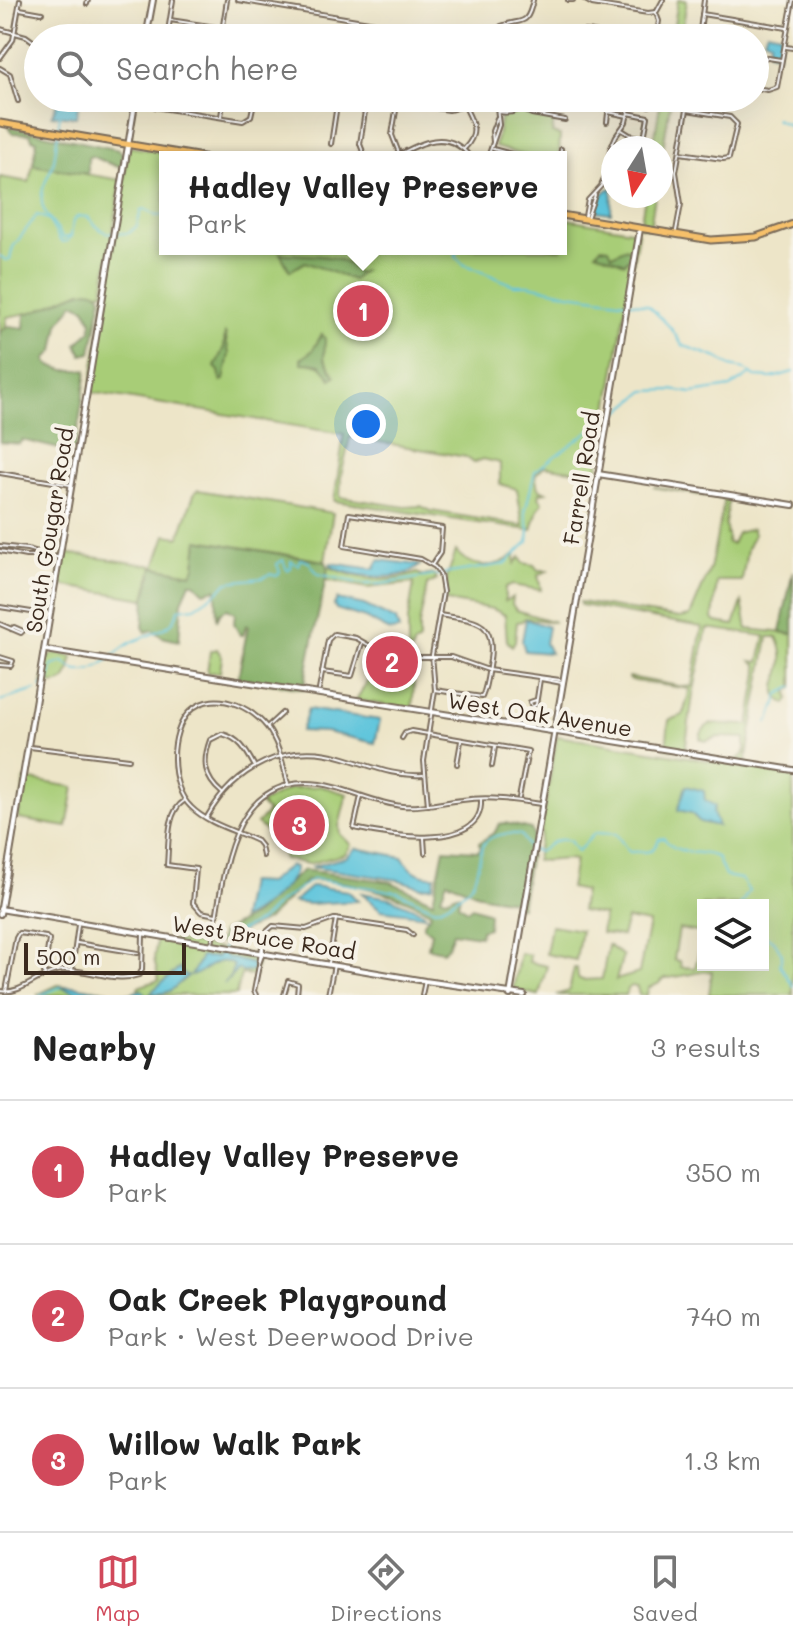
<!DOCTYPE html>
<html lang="en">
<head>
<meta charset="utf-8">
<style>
  :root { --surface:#fff; --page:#f2f2f2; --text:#222; --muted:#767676; --line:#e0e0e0; --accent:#d1495b }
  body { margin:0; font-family:Mali,sans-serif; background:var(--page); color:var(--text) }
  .controls { position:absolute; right:24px; bottom:24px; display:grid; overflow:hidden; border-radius:0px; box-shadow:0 8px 32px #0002 }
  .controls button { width:72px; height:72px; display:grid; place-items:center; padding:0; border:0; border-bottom:2px solid var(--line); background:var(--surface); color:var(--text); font:40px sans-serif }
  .compass { position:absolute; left:601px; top:136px; width:72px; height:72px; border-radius:50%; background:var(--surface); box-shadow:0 8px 32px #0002; rotate:191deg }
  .scale { position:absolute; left:24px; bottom:20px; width:162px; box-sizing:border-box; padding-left:8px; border:4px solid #3b2a1e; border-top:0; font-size:22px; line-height:28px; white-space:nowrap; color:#3b2a1e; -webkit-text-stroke:6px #f7f3e8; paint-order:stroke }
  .you { position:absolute; left:366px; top:424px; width:28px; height:28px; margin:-20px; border:6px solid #fff; border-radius:50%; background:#1a73e8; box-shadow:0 0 0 12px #1a73e833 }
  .badge { display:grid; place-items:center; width:52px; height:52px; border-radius:50%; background:var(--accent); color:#fff; font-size:26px; font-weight:700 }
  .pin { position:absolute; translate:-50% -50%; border:4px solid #fff; box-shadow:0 2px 8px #0006 }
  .popup { position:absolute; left:159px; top:151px; width:408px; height:104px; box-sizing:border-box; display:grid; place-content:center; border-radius:0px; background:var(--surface); filter:drop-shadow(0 2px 6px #0005); font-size:26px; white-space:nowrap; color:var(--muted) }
  .popup b { font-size:30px; color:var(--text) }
  .popup::after { content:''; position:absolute; left:50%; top:100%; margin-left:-16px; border:16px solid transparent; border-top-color:var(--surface) }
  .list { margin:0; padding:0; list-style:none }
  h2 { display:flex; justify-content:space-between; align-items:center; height:104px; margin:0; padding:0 32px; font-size:34px }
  h2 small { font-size:26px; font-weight:400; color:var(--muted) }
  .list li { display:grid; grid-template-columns:52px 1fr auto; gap:24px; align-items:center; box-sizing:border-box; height:144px; padding:0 32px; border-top:2px solid var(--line) }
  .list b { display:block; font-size:30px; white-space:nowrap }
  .list p { margin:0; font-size:26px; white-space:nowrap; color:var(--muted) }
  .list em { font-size:26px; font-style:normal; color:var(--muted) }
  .icon { flex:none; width:44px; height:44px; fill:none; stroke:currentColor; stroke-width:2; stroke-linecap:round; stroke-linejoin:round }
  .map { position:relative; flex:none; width:793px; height:995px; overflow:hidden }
  .search { position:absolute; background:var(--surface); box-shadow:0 8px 32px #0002; left:24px; right:24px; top:24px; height:88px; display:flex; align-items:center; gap:20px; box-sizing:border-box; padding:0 28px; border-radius:44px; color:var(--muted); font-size:30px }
  .sheet { height:536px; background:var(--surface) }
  nav { display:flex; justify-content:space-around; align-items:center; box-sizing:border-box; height:112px; border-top:2px solid var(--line); background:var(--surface); font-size:22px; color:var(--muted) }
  nav a { display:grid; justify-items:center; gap:4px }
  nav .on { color:var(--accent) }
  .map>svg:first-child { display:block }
</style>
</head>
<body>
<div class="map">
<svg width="793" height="995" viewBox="0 0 793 995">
  <rect width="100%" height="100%" fill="#f7f3e8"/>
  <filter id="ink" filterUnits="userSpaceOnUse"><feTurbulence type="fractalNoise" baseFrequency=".0125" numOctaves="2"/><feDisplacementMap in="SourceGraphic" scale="16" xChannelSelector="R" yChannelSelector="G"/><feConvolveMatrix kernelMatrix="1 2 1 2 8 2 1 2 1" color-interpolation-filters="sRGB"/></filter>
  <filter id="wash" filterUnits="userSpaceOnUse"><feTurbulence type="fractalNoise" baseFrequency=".006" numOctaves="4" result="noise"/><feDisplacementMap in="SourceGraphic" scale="32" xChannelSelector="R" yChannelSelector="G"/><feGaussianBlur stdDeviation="1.8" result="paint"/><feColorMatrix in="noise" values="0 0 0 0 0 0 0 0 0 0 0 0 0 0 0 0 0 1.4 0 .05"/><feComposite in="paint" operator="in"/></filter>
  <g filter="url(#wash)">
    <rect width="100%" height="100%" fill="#ede5c8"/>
    <g fill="#a8cd77" stroke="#727c4a" stroke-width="2" fill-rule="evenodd">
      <path d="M678 0H687L681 38H672Z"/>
      <path d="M661 98H671L661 161V148H653Z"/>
      <path d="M521 112 529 116 554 121 552 133 560 135 559 157H530L495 147 501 115H512Z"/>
      <path d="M131 147 193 157H165V249H561V218L636 231 638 233 597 474 544 466 535 475 538 488 546 492 540 493 539 497 543 503 538 509 532 530C465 523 401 510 334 501L344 434 90 392 129 149ZM350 437 466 457 474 463 483 459 500 463V484L517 489 523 526 431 511 421 506 405 507 340 497 341 476Z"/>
      <path d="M33 165 121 180 103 292 81 291 38 311 7 317 0 361V177L29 182Z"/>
      <path d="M645 196H655L650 228 640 227Z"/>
      <path d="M653 487 732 499 728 503 725 524 728 537 727 543 732 544 737 533 752 529 754 534 747 549 742 581H717L713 619 716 622 734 625 742 602 747 629 793 634V688L788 691 789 699 786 704C767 695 780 679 782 663 783 654 781 645 777 637H768L746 762 737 760 745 753V738L718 737 706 741 700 739C701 731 704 728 710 724L749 725 758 672 757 665 752 661 759 662 765 636 707 628 693 695 685 751 666 748 669 720 683 715 690 689 635 681 629 679V677L684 687 692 686 702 627 580 605V602L680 618 690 616 710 569 724 502 723 499Z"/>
      <path d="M198 490 333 513 325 561 198 540 195 567 191 574 153 567 145 599 59 585 64 553 155 566 166 535 179 537 195 492Z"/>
      <path d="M456 551C471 570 498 569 515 554V563L520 557 523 563 534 565 538 570H549L538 575 541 590 512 585 505 588V601L513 597 512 604 516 610 554 622 525 618 522 621 517 622 515 641 512 646 507 641 505 615 493 609 446 601 447 577Z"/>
      <path d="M327 566C357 579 385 585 417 573L423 576 433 574 437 580 427 585 419 625V641L413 645 412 651 408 650V620L414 583 367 588 326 580Z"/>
      <path d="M217 649 222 657 220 672 207 673 210 651Z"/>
      <path d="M56 653 73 657C66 681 70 684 42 684L47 658Z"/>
      <path d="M399 657 411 659 409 665 414 683 412 709 356 700 369 679 387 665 389 658 398 659Z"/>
      <path d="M557 736 793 774V995H709L712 971C698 971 681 978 665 978L658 984 648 988 647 995H639L637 987 632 986 627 989 626 995H556L569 991 574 968H577L578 978 582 980 602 979 608 945 623 956 616 980 639 973 649 923 627 919 622 936 601 933 604 915 581 911 584 891 570 888 575 860C561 857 550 863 536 860ZM703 905H763V965H703V936L695 968 681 967 680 961 674 960 679 929 703 933Z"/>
      <path d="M25 779 74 787 67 827 18 819Z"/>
      <path d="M321 786 347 794 339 826 340 834 351 845 345 854 308 864 284 859 278 841 257 824 268 812 260 804 289 789Z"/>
      <path d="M551 925 581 930 576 960 546 954Z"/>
      <path d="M157 939 167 941V939L255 955 258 958 255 976 241 974 236 995H37L58 985 129 994 139 991 138 987 159 980 154 959Z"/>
      <path d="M520 953 530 955 529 962 547 966 539 995 513 990Z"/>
    </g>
    <g fill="#86b068" stroke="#606d43" stroke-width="2">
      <path d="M7 126 119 150 123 154 121 168 91 156 88 158V174L33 165 37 141 32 139 30 134 12 133Z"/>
      <path d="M601 247 609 248 612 255 626 248 630 250V257L625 263 596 252Z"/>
      <path d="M280 253C304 257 341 250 357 273L362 272 353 280 305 262 290 271Z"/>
      <path d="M89 290 99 292 102 297 91 353 82 355 77 344 91 330 92 321 85 308 74 303 59 324 54 351 46 359 49 365 65 370H87L75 448 64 450 22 440 19 444 0 442V332L9 326 24 328 25 314C48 309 67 293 89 290Z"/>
      <path d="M225 332 229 354 224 380 221 381 219 371 215 367 224 347Z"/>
      <path d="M322 334 325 339 324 358 335 376 331 379C319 363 323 364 302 363L301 359 312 351Z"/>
      <path d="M198 540 326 562 328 568C320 609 310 648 304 689L238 678 248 626 246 625 243 635H240L234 623 235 613 227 609 220 613 217 621 216 589 204 592 195 583H190L182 601 179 641 162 637 153 630 146 632 143 627 145 599 153 567 191 574 195 567Z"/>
      <path d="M793 571V634L780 632Z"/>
      <path d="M505 823 531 829 533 835 521 907H517L513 901 483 896 447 881 441 897 446 899 456 894 460 895 458 904 468 910 472 907 489 913 488 928 481 930 480 936 453 932 448 947 443 951 428 948 431 932 424 927V923L431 913C404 894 346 881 313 880L306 881 267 920 231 936 226 944 219 943 222 932 254 915 303 870 391 882 433 901 444 849 478 851 481 848 479 843 495 832 499 824Z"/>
    </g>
    <g fill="#5fc5dc" stroke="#4d787d" stroke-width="2">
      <path d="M767 31 781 34 778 54 769 52 770 41 764 38Z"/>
      <path d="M59 98H80L76 117 52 115Z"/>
      <path d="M612 188 611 213 596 211C596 203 604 189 612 188Z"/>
      <path d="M379 560 420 565C403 583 349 578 330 565L331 563 374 569Z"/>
      <path d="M337 599 364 605 396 620 399 630 390 631 365 618 336 609 334 605Z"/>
      <path d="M526 619 548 627 545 643 550 653 525 651 522 641Z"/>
      <path d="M308 709 380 720 375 743 326 732 301 731Z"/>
      <path d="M686 786 704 791 705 800 715 806 713 813 718 826 700 822 691 813 678 810Z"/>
      <path d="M356 848 402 857C410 869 418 877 435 876L433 886 421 887 399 880 311 867 346 857Z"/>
      <path d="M289 866 295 867C297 882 256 914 241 919L248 882 268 883Z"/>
      <path d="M312 886 348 891 358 901 309 904 293 902Z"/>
      <path d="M362 893 390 898 423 912 426 916 381 910Z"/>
      <path d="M221 952 227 957 253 964V971L243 972 238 969 224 984 230 977 234 965C216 954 207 972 191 976L201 957H216Z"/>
      <path d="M178 969 180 968 182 973 188 976C172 988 173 995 150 993Z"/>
      <path d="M73 986 125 995 142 990 146 995H87L59 987Z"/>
    </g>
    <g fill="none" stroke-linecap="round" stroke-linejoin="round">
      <g stroke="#5fc5dc" stroke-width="2">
        <path d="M775 119 793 127"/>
        <path d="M58 131 60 114"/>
        <path d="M58 134C56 142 56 151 54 160 50 178 36 190 44 210 48 220 58 227 62 238L70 237"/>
        <path d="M71 236 73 221 78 216 88 217C105 236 105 234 129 233L137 226 141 210 145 209 156 216 165 215"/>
        <path d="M456 249V257L463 264 514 285H529L569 294 648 305 671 328 682 345 720 359 730 366 745 369 755 377 772 378 793 372"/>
        <path d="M0 256 6 260 10 259 13 247 37 215 48 219 61 242 68 241 70 237"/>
        <path d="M608 417 617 414 645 391 671 390 692 393 731 387 749 375"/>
        <path d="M41 687 49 681 52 666 63 662C69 665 73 671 79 671 101 673 117 648 134 641 146 636 158 633 169 625 175 621 177 616 178 609L195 607 219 591 227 582 263 578 269 574 277 576 280 572 277 564 283 560 287 570 291 567V561L298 565 300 559 309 562 318 574 364 584H381L505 564 528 542 529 529 525 512 535 471 605 419"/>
        <path d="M0 701 36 690"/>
        <path d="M767 723 771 718 779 694 793 687"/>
        <path d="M763 934 775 942 782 954 780 965 793 986"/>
        <path d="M222 955 226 938 260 921 277 904 313 879 398 892 435 909C447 907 470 890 474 879 478 869 479 858 482 848 486 834 509 832 521 835L529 849 539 852C551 844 554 837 570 841L577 852 595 833 616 834 629 852C648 850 650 858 659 839L664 838C677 857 697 849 717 857L725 876 741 879 749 891 740 905"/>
        <path d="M40 995 61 987"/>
      </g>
    </g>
  </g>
  <g filter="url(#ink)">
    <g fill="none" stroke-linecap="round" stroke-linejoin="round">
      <g stroke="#796b5a" stroke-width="6">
        <g id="minor">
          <path d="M238 0 465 38"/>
          <path d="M568 0H573"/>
          <path d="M585 0 592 4 648 13 656 12"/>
          <path d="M87 4 88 0"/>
          <path d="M20 9 42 13"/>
          <path d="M657 11 663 0"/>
          <path d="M702 14 787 28"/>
          <path d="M170 20 222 28"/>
          <path d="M0 29 26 36 37 44"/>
          <path d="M167 38 173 0"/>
          <path d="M221 38 227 0"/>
          <path d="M494 38 501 26C522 18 527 28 533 0"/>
          <path d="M564 38C578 28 594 30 609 38"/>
          <path d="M656 38 659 21 656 13"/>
          <path d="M699 38 704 0"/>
          <path d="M786 47 793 48"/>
          <path d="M755 56 781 60"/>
          <path d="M0 58 13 40 20 0"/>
          <path d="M0 68 10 74 18 101"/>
          <path d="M755 88 768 90 777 87 793 0"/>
          <path d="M157 98 155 107 243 121 251 116 255 98"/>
          <path d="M398 98 392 135 399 153"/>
          <path d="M461 98C469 118 483 130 464 149"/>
          <path d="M611 98 608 112 628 116"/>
          <path d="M398 102 449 110 464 106"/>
          <path d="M649 106 651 98"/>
          <path d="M520 108 532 114 565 120"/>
          <path d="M499 112C512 114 521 112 524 98"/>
          <path d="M221 116 224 98"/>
          <path d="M607 122 608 113"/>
          <path d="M622 130 630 135 644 138 648 117 628 113"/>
          <path d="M493 142 492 131 497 118"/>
          <path d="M331 144 338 98"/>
          <path d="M493 149 523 157"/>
          <path d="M680 153 723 159 729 158 737 124 730 117 687 110"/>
          <path d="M365 157 360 144 367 98"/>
          <path d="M395 157C421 142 448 128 470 157"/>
          <path d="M488 157 499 125 496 98"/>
          <path d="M560 157 561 149"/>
          <path d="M585 216 588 200 601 186 607 172 610 150 616 136 626 122 631 98"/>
          <path d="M587 218 595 195"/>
          <path d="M676 231 681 204 676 172 689 98"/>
          <path d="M0 473 71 485"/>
          <path d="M0 546 27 549 60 558"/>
          <path d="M0 551 26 556H42"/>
          <path d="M0 607 50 615"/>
          <path d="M0 624 21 633 23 631 14 627 11 629"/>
          <path d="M0 657 13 661 11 666 0 665"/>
          <path d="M322 672 352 676 362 643"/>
          <path d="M541 679 562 683"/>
          <path d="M319 690 328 640 334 634 356 638 383 653 416 657H451L488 670 560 680"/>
          <path d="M435 690 482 697C487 686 488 672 490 660 496 618 473 621 440 615"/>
          <path d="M536 700 530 702 532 707 536 705 540 679"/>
          <path d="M268 726 282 713"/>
          <path d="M402 738 405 733 411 731 528 751 519 798"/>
          <path d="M30 747 129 759"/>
          <path d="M457 764 461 741"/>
          <path d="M492 766 495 747"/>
          <path d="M222 793C204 778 202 762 210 740L222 734C239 738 246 750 254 765"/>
          <path d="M361 796 354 828C385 835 484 853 481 800"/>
          <path d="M184 801C166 812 169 846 167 865L196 869 193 903 201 912 216 915"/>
          <path d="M428 805 424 761 435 690 432 655 443 592 440 574 435 567 421 559 344 546 349 514 442 528 440 553 432 565"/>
          <path d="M207 817C235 767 287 740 344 758 371 766 395 777 423 775"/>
          <path d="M424 838 425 853"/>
          <path d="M263 856 261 846 257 841C236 831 208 824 191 807 169 786 168 732 190 711 216 686 260 710 273 737 281 751 284 769 288 784"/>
          <path d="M263 941 264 934 273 926 306 929 334 919 407 930 413 935"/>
          <path d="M263 941V953L259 964Z"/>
          <path d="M77 943 138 953"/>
          <path d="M212 944C223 882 227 771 320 784 348 788 373 803 402 806 422 808 442 802 462 800 489 796 515 800 541 804"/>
          <path d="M329 963 336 919"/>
          <path d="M72 970 78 925"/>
          <path d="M0 991C24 995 40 971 64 970 89 969 115 983 139 975L142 970 143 934"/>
          <path d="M6 991 16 938 19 933 46 937 49 940 44 974"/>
          <path d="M256 995 254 991 259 965"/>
          <path d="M284 995 288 981 298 984 297 995"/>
          <path d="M328 995 334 965"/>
          <path d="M422 995 425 981"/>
        </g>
      </g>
      <g stroke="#796b5a" stroke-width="8">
        <g id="tertiary">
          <path d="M146 38 153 0"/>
          <path d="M598 474 793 505"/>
          <path d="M46 650 793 770"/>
          <path d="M0 909 425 981 524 995"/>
          <path d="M0 914 136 98"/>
          <path d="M510 995 640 229"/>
        </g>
      </g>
      <g stroke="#796b5a" stroke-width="9">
        <g id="primary">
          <path d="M0 123 203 157"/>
          <path d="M561 215 711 240 756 237 793 224"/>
        </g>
      </g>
      <use href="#minor" stroke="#fff" stroke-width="2"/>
      <use href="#tertiary" stroke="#fff" stroke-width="4"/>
      <use href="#primary" stroke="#f6c06b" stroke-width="5"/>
    </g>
  </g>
  <g text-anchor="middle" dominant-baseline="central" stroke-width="8" stroke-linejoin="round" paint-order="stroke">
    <g font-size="22" fill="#3b2a1e" stroke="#f7f3e8">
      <text transform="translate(581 478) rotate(-81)">Farrell Road</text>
      <text transform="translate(49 530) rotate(-81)">South Gougar Road</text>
      <text transform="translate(540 714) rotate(9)">West Oak Avenue</text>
      <text transform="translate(264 937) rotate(9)">West Bruce Road</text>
    </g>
  </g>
</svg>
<div class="controls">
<button><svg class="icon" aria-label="layers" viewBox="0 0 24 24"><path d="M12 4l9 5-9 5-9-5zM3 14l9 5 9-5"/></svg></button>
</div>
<svg class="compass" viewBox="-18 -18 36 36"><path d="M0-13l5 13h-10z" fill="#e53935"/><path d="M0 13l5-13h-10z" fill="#767676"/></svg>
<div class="scale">500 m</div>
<div class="you"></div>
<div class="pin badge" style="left:363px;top:311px">1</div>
<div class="popup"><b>Hadley Valley Preserve</b>Park</div>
<div class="pin badge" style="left:392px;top:662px">2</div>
<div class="pin badge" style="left:299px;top:825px">3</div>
<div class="search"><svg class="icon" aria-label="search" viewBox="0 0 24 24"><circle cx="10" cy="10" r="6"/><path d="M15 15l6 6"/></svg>Search here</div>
</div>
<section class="sheet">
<h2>Nearby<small>3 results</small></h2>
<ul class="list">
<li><span class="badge">1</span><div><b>Hadley Valley Preserve</b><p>Park</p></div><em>350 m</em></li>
<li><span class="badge">2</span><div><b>Oak Creek Playground</b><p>Park · West Deerwood Drive</p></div><em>740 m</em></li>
<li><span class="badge">3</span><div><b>Willow Walk Park</b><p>Park</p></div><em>1.3 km</em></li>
</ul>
</section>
<nav>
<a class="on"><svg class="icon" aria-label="map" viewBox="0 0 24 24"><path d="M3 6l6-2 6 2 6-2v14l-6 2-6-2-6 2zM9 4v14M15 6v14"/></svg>Map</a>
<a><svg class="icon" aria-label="directions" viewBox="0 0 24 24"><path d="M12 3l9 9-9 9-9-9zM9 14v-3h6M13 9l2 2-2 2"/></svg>Directions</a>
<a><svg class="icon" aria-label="saved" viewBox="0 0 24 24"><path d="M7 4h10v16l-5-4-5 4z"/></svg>Saved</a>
</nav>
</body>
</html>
